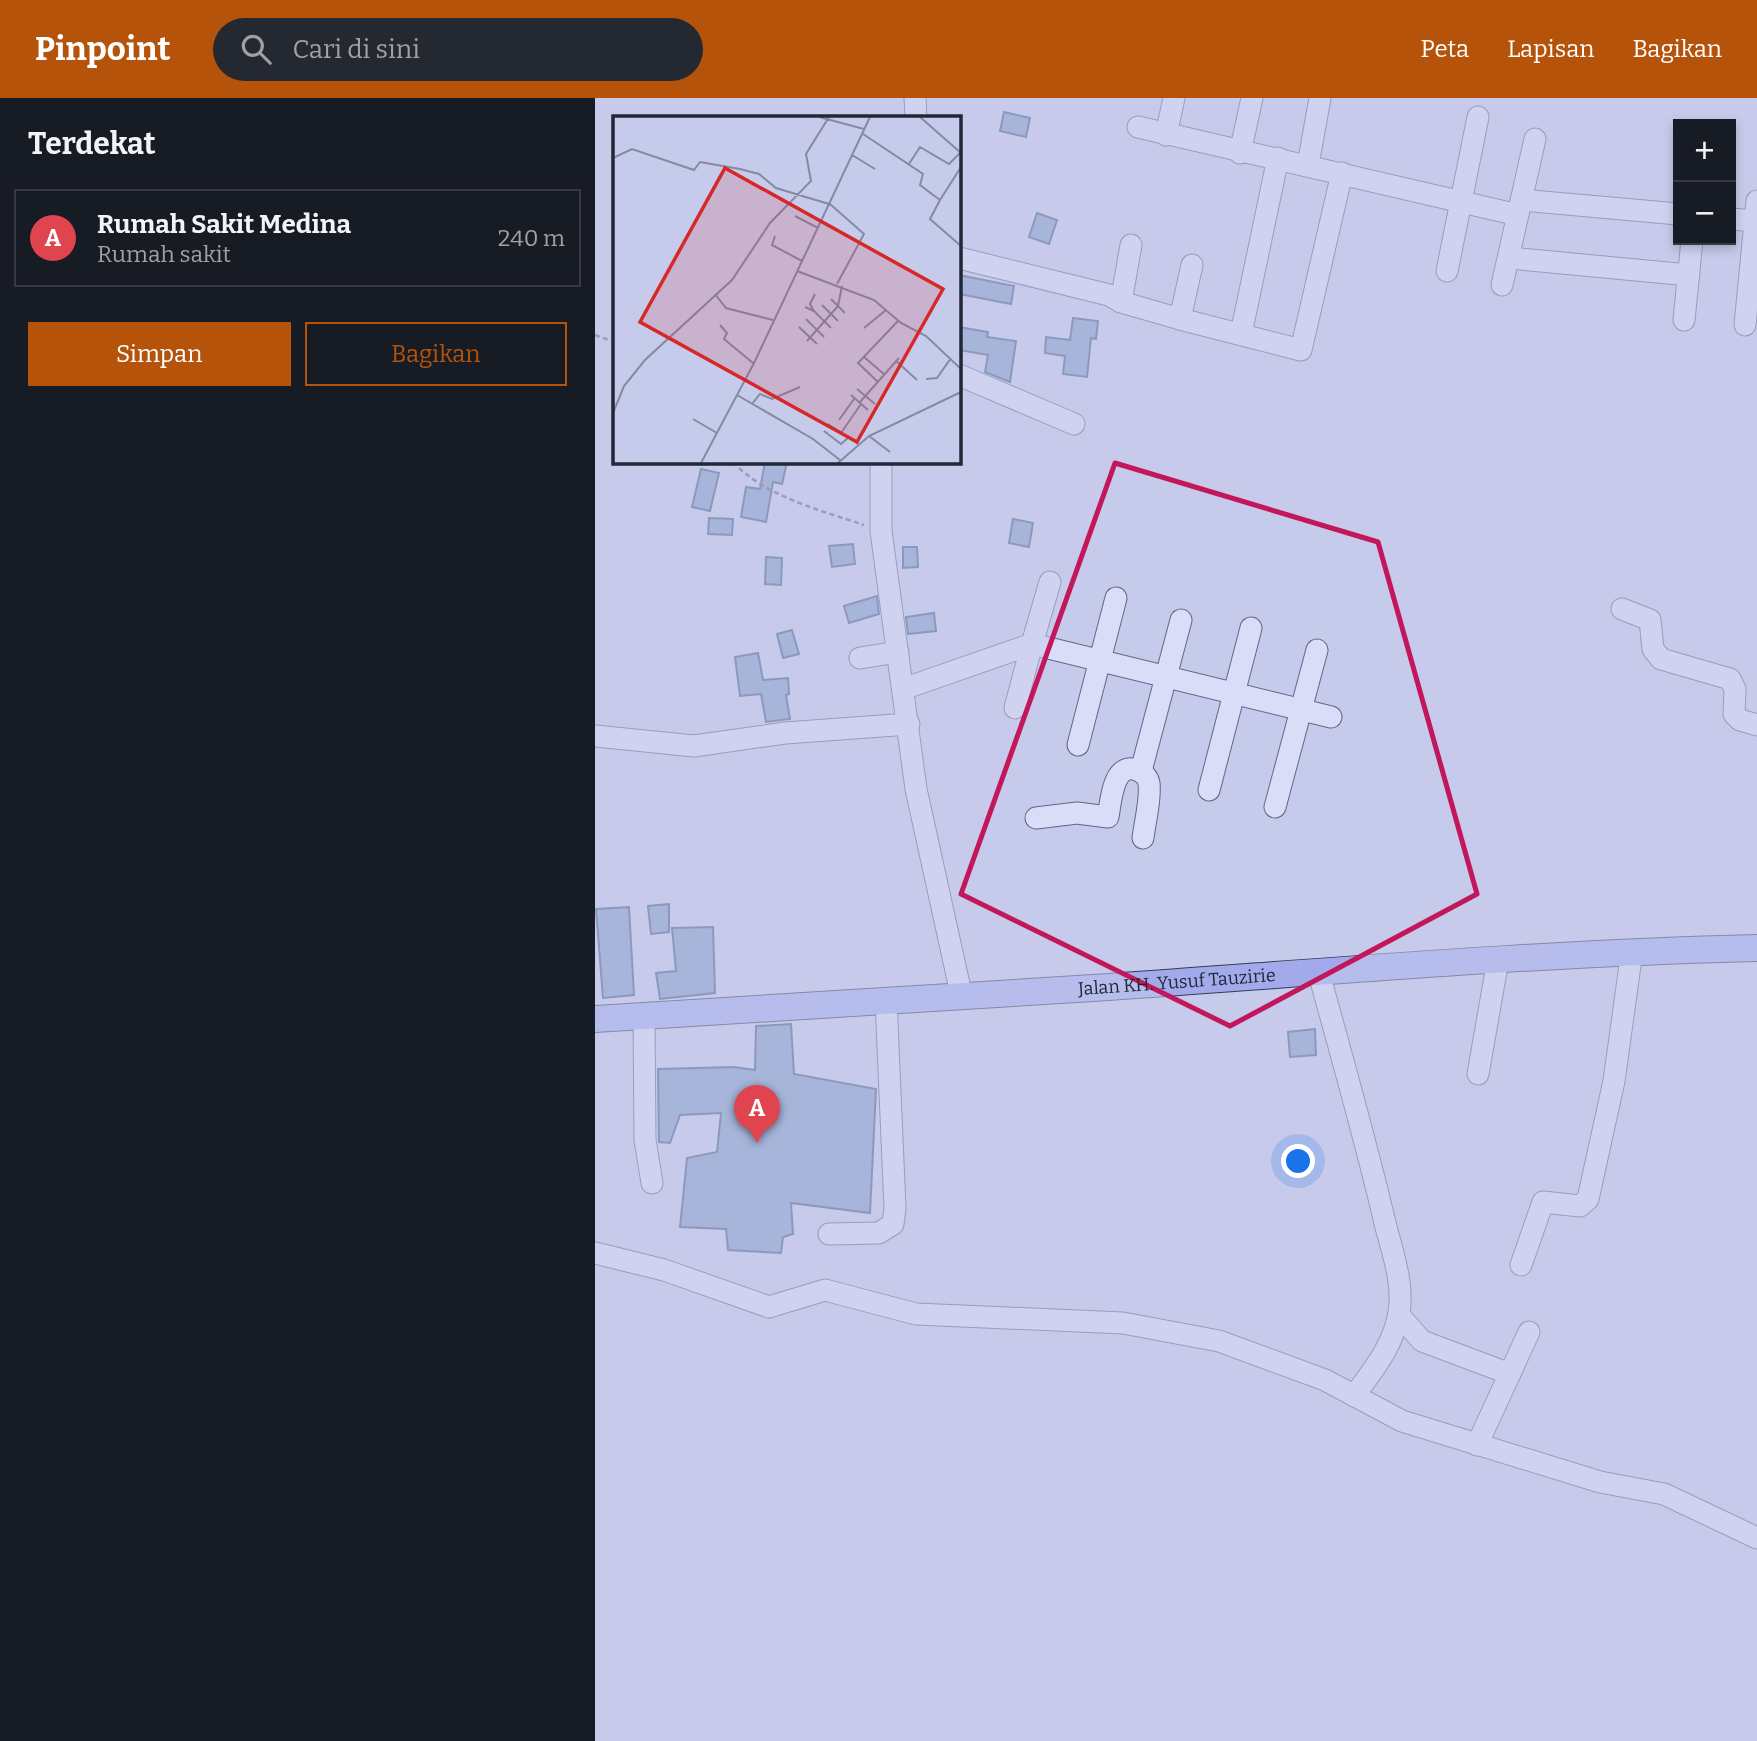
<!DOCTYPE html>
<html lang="id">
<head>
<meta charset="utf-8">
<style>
  :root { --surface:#171b24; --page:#242831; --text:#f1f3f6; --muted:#9ea1a6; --line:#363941; --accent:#b45309 }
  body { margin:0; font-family:Bitter,serif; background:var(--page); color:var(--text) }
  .controls { position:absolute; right:21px; top:21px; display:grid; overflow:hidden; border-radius:0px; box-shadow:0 4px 10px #0003 }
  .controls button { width:63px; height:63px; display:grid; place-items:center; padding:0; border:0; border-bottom:2px solid var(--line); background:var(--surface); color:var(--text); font:35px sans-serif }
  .you { position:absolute; left:704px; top:1064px; width:24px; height:24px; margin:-18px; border:5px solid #fff; border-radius:50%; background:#1a73e8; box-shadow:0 0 0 10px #1a73e833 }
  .badge { display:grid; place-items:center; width:46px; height:46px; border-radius:50%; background:var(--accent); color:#fff; font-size:23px; font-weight:700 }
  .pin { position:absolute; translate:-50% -58px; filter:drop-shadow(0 2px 4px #0008) }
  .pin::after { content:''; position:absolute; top:37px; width:24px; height:21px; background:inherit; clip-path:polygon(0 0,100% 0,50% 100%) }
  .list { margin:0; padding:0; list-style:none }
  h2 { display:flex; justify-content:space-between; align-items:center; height:91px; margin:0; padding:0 28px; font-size:30px }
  h2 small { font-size:23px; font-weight:400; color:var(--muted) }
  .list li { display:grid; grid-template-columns:46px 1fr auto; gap:21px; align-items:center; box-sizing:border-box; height:98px; margin:0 14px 14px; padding:0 14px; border:2px solid var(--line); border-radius:0px }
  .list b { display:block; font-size:26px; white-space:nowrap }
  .list p { margin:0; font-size:23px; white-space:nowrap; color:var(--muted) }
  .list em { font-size:23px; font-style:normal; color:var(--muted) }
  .actions { display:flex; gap:14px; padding:21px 28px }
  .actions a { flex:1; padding:16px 0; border:2px solid var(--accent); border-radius:0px; text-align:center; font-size:24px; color:var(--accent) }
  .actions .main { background:var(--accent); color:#fff }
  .icon { flex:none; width:38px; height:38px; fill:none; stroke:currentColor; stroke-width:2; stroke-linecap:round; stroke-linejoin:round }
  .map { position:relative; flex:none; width:1162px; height:1643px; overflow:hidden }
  header { display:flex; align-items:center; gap:42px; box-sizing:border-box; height:98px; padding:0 35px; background:var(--accent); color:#fff }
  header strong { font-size:33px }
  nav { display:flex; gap:38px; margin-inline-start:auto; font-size:24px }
  .search { width:490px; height:63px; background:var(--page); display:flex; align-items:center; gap:18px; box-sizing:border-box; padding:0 24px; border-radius:38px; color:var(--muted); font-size:26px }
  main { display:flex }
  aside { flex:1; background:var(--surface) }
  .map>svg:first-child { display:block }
</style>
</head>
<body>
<header>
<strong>Pinpoint</strong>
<div class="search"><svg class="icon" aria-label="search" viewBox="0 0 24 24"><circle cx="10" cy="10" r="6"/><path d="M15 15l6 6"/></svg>Cari di sini</div>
<nav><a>Peta</a><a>Lapisan</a><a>Bagikan</a></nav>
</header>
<main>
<aside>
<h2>Terdekat<small></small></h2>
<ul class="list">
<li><span class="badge" style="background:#e0444e">A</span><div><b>Rumah Sakit Medina</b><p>Rumah sakit</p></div><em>240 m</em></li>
</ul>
<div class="actions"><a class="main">Simpan</a><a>Bagikan</a></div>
</aside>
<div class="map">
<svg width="1162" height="1643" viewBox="0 0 1162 1643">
  <rect width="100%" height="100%" fill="#c7cbeb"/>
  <g fill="#809bc7" stroke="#455e83" stroke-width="2">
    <path d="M409 14 435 20 431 39 405 33Z"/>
    <path d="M442 115 462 122 454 146 434 139Z"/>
    <path d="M364 177 419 188 416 206 364 196Z"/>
    <path d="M478 220 503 223 501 241 496 240 492 279 468 276 470 258 450 255 451 239 475 242Z"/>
    <path d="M364 229 393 234 392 239 421 243 415 284 390 274 393 257 364 252Z"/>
    <path d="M170 364H192L187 386 178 384 171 424 146 419 151 389 165 391Z"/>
    <path d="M106 371 124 375 115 413 97 409Z"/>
    <path d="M114 420 138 421 137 437 113 436Z"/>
    <path d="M418 421 438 425 434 449 414 445Z"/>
    <path d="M258 446 260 466 237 469 234 448Z"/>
    <path d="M308 449H322L323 469 308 470Z"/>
    <path d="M171 459 187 460 186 487 170 486Z"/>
    <path d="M282 498 284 516 254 525 249 508Z"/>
    <path d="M339 515 341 533 313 536 311 519Z"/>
    <path d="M197 532 204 556 188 560 182 536Z"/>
    <path d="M163 555 168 582 193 580 194 596 191 597 195 621 171 624 166 596 145 598 140 559Z"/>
    <path d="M74 806V834L56 836 53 808Z"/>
    <path d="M34 809 39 897 8 900 1 811Z"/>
    <path d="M118 829 120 895 65 901 61 875 81 873 77 830Z"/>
    <path d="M196 926 199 976 281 991 275 1115 196 1105 198 1136 188 1139 186 1155 133 1152 131 1131 85 1129 92 1060 122 1054 126 1015 85 1017 75 1045 64 1044 63 971 139 969 160 972 161 928Z"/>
    <path d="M720 931 721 957 695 959 693 934Z"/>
  </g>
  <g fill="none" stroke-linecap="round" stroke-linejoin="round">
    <g stroke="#5e6886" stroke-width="23">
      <g id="minor">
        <path d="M320 0 321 19"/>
        <path d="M543 29 923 117"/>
        <path d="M571 37 579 0"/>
        <path d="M645 55 657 0"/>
        <path d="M713 67 725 0"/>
        <path d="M927 102 1083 116"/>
        <path d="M1136 121 1160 123"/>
        <path d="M364 160 514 197 526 204 585 221 706 252 747 75"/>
        <path d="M925 161 1094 177"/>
        <path d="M852 173 883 19"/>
        <path d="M907 187 940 41"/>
        <path d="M526 204 536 147"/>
        <path d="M585 221 597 167"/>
        <path d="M1089 222 1097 142"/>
        <path d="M1150 227 1162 103"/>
        <path d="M646 236 683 60"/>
        <path d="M364 277 479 326"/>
        <path d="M286 364V433L321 691 367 900"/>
        <path d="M455 484 437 546 736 619"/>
        <path d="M1027 511 1055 522 1058 551 1066 561 1135 581 1140 591 1139 616 1145 622 1162 627"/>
        <path d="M265 560 303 554"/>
        <path d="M308 591 437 546 420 610"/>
        <path d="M0 638 99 648 190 635 314 626"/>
        <path d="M483 647 521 500"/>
        <path d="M546 673 586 522"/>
        <path d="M614 692 656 530"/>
        <path d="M680 709 722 552"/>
        <path d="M441 720 482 715 513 719C516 703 518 661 544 673 549 675 553 680 554 685 556 702 550 723 548 740"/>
        <path d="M723 872C746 956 770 1040 790 1125 797 1153 809 1186 804 1214 799 1247 778 1272 759 1298"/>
        <path d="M49 918 50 1042 57 1085"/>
        <path d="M883 976 903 862"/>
        <path d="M234 1136 284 1135 298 1126 300 1110 291 902"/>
        <path d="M0 1155 69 1172 174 1209 230 1192 321 1216 528 1225 624 1243 730 1282 807 1323 1005 1384 1069 1396 1162 1440"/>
        <path d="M926 1167 948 1104 985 1108 993 1101 1019 983 1037 853"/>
        <path d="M804 1217 827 1243 915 1276"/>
        <path d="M882 1347 934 1234"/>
      </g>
    </g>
    <g stroke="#323d54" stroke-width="28">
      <g id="major">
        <path id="s1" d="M0 921C171 909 343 901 514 889 730 874 945 855 1162 850"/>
      </g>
    </g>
    <g stroke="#5e6886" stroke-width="2.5" stroke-dasharray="5 3.5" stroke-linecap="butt">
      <path d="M0 237 19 244"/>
      <path d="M138 364C171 399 225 412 269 427"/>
    </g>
    <use href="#minor" stroke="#daddf7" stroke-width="21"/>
    <use href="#major" stroke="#a3aaeb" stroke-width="26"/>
  </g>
  <path d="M0 0H1162V1643H0ZM520 365 783 444 882 796 635 928 366 796Z" fill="#c7cbeb" fill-opacity=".55" fill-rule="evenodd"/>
  <path fill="none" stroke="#c2185b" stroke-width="5" stroke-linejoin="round" d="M520 365 783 444 882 796 635 928 366 796Z"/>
  <g text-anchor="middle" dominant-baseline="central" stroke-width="5" stroke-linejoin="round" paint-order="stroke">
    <g font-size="18" fill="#202837" stroke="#d7d9f3">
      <text stroke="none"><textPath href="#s1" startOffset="583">Jalan KH. Yusuf Tauzirie</textPath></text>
    </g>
  </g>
  <g transform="translate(18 18)">
    <rect width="348" height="348" fill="#c7cbeb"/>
    <path fill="none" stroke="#848aa3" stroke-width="2" d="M206 1 251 13M307 1 348 37M250 18 310 58 307 69 327 84 317 103 348 130M239 39 262 53M0 42 19 33 81 54 87 46 127 53 146 58 163 72 216 88M296 48 307 31 336 48 348 36M327 84 348 51M217 88 251 118 224 168M182 100 205 112M162 120 159 129 189 145M184 155 261 184 288 207 313 220 348 253M102 178 113 192 160 204M218 183 225 190 229 170M209 189 225 205M192 191 201 195 197 188 202 178M201 195 218 212M193 203 211 221M107 209 114 217 111 223 140 247M186 211 204 228M251 212 273 194M194 225 225 190 232 197M251 241 272 259M283 245 304 264M313 263 324 262 338 242M265 266 245 247 285 205M244 273 262 288M124 279 200 323 227 344M238 279 255 294M247 286 286 242M139 288 147 278 159 283 187 271M0 297 11 270 32 244 119 164 157 107 198 65 193 38 216 1M80 303 104 317M226 304 241 283M215 308 245 328M211 315 228 328 235 322M228 317 248 288M256 320 277 336M88 347 141 247 257 1M225 347 256 320 348 276"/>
    <path fill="#d62828" fill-opacity="0.15" stroke="#d62828" stroke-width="3.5" d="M112 52 330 173 244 326 27 206Z"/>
    <rect width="348" height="348" fill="none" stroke="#202837" stroke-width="3.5"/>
  </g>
</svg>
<div class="controls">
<button>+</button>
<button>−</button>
</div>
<div class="you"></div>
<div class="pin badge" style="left:162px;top:1045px;background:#e0444e">A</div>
</div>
</main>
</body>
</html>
